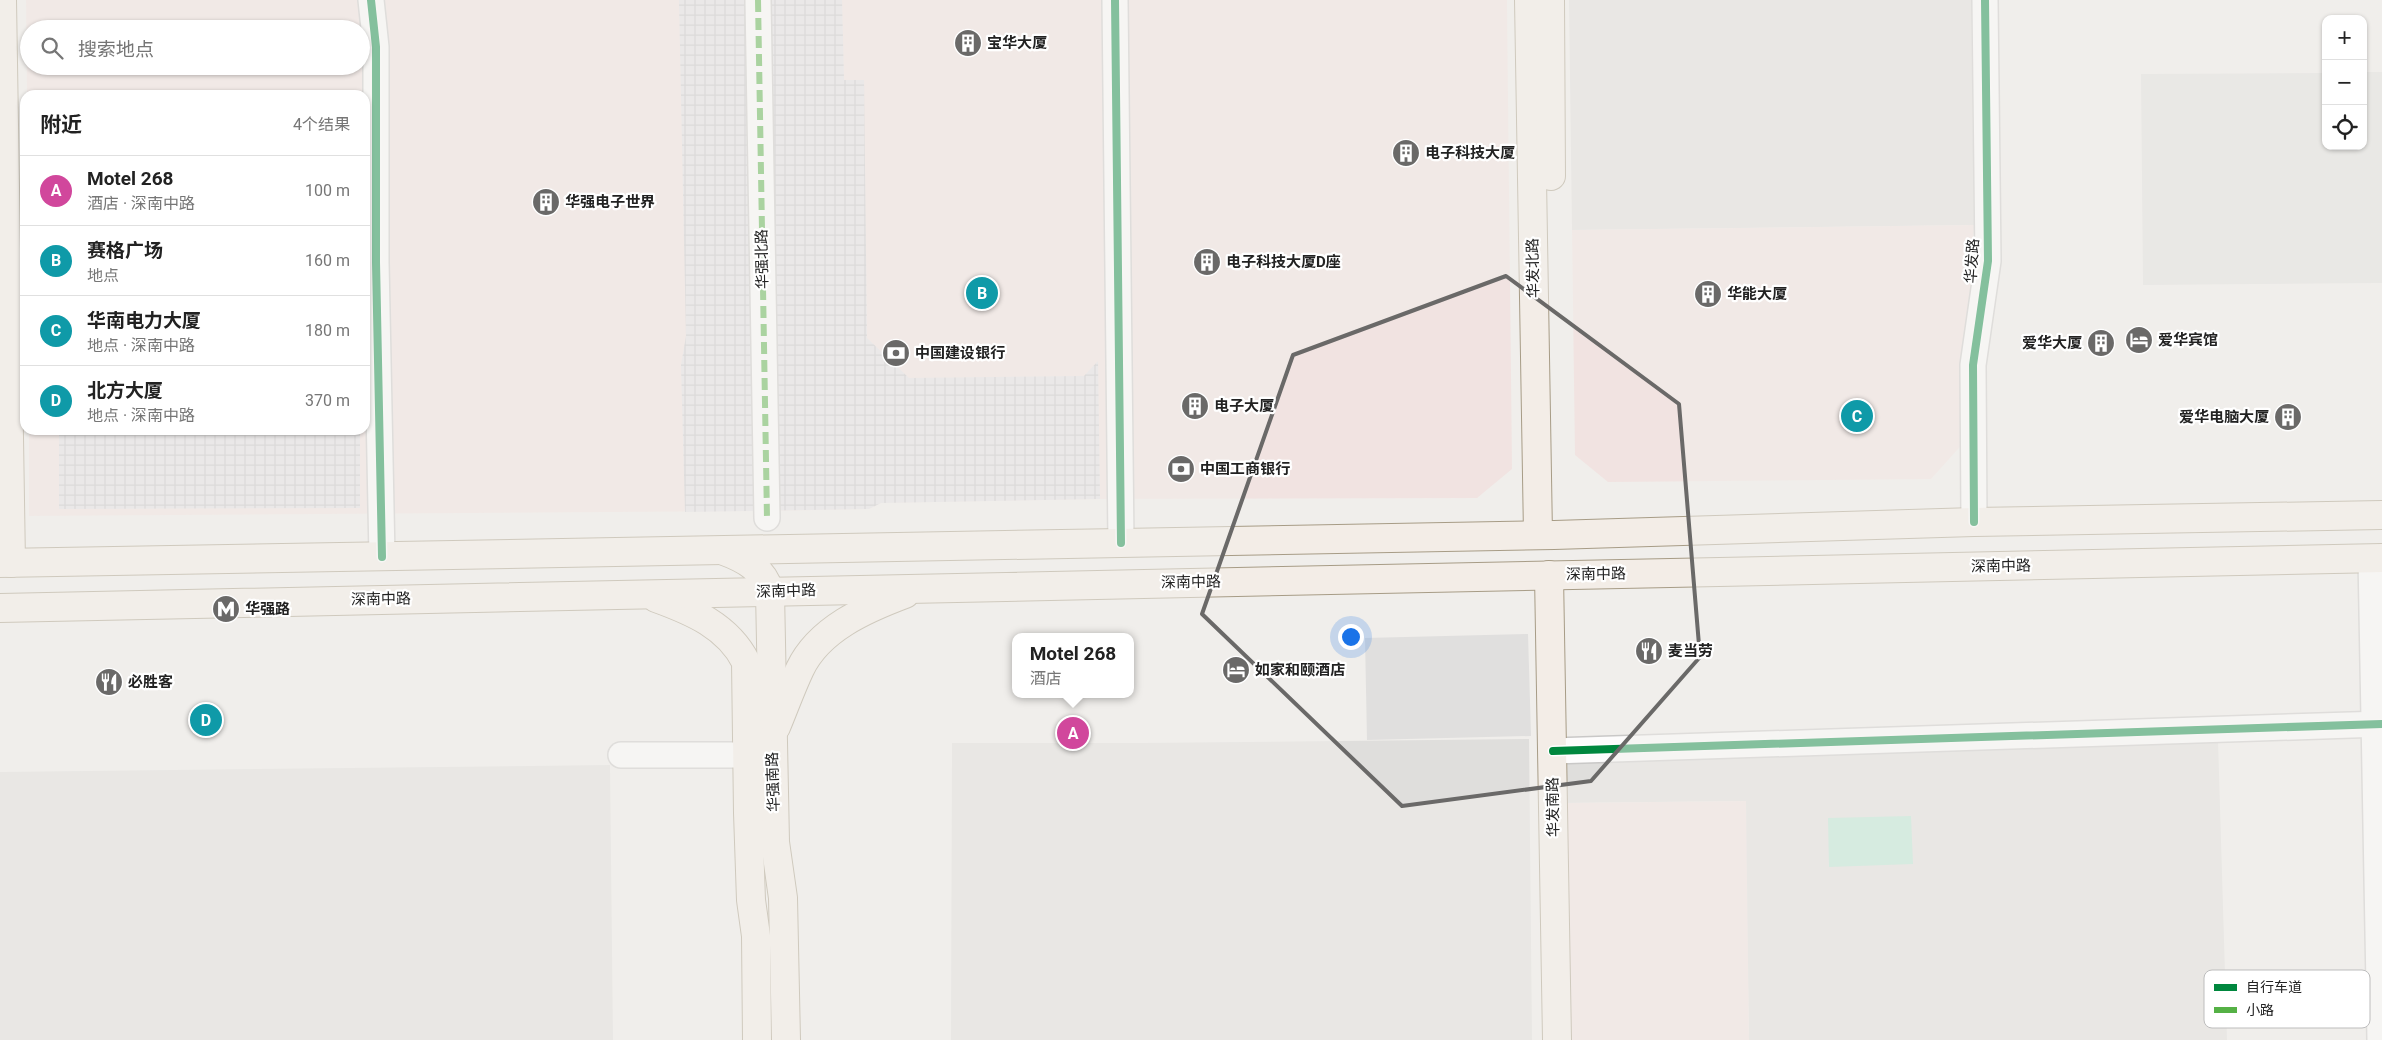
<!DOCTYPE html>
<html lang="zh">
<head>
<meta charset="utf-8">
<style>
  :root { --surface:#fff; --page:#f2f2f2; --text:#222; --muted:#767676; --line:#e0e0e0; --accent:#0b8043 }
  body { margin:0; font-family:Roboto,"Noto Sans SC",sans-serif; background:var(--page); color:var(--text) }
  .controls { position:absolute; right:15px; top:15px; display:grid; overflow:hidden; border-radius:10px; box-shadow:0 1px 4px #0004 }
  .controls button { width:45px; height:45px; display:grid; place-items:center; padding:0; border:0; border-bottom:1px solid var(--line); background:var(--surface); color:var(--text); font:25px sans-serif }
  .you { position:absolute; left:1350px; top:636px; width:18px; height:18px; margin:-12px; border:4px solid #fff; border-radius:50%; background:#1a73e8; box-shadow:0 0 0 8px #1a73e833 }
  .badge { display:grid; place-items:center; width:32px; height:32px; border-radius:50%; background:var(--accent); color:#fff; font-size:16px; font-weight:700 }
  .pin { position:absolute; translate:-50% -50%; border:2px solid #fff; box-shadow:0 1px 5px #0006 }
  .popup { position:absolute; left:1012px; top:633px; width:122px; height:65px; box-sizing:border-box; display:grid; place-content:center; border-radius:10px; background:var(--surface); filter:drop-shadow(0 1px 4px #0005); font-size:16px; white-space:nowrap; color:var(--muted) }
  .popup b { font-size:19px; color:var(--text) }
  .popup::after { content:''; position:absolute; left:50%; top:100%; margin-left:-10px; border:10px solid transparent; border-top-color:var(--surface) }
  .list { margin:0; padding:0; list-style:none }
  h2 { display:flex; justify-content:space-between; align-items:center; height:65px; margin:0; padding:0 20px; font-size:21px }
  h2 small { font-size:16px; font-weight:400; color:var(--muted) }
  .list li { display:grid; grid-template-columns:32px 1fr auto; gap:15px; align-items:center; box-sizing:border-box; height:70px; padding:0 20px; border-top:1px solid var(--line) }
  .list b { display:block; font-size:19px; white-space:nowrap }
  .list p { margin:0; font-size:16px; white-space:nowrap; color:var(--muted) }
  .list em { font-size:16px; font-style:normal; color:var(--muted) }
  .icon { flex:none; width:28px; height:28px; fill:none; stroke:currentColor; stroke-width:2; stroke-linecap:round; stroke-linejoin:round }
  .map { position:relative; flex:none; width:2382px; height:1040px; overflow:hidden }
  .search { position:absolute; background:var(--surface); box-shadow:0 1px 4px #0004; left:20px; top:20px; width:350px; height:55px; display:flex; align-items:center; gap:12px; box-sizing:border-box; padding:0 18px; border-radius:28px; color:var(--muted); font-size:19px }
  .panel { position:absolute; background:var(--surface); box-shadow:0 1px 4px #0004; left:20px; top:90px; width:350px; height:345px; border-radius:15px }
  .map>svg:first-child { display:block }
</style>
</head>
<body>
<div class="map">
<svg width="2382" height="1040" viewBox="0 0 2382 1040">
  <defs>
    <pattern id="plaza-grid" width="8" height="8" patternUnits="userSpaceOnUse" patternTransform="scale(1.25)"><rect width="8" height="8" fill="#e2e1e5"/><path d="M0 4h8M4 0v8" fill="none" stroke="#c2c1c4"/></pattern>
  </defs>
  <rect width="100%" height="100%" fill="#f0eeeb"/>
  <g fill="#dfdedc">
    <path d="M1569 0H1971L1974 225 1572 230Z"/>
    <path d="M1529 739 1532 1040H951L952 743H1139Z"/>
    <path d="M2218 740 2227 1040H1749L1745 801 1562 803 1561 758Z"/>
    <path d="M610 765 613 1040H0V772Z"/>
  </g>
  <g fill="#f1e3e1" fill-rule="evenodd">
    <path d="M26 0H1507L1512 469 1477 498 1100 499 881 503 869 509 767 511 29 516V430H365V95H27ZM29 29H361V66H29Z"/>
    <path d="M1974 225 1967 359 1968 438 1931 479 1608 482 1575 455 1572 230Z"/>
    <path d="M1746 801 1749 1040H1565L1562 803Z"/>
  </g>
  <path fill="#b7e6d2" d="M1911 816 1913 864 1829 867 1828 818Z"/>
  <g fill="#e0dfde">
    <path d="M2363 72H2382V283L2143 285 2141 74 2326 73V146H2363Z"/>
    <path d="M1528 634 1531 736 1367 740 1365 638Z"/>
  </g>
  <g fill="url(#plaza-grid)">
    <path d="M679 0H842L844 80H864L867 338 909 378 1084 376 1098 361 1100 499 881 503 869 509 685 512 681 365 686 336Z"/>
    <path d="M59 430H360V508L59 509Z"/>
  </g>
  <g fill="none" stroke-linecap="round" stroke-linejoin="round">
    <g stroke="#c9c8c7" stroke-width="28">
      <g id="minor">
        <path d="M371 0 376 47V262L382 557"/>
        <path d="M758 0 767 518"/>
        <path d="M1115 0 1121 543"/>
        <path d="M7 266H25"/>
        <path d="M1974 522 1973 365 1988 261 1985 0"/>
        <path d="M2371 558 2380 1040"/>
        <path d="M1553 751 2382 724"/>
        <path d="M621 755H747"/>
      </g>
    </g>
    <g stroke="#a79c86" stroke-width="30">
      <g id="major">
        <path d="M2 0 11 563"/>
        <path d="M1529 0 1538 535"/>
        <path d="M1550 0 1551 176"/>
        <path d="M724 551C746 559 763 569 770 592L775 842 783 898 786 1040"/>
        <path d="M0 563 1121 543 1554 535 1974 522 2382 515"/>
        <path d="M1549 575 1557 1040"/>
        <path d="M656 598C692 611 728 626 746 662L748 813 751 900 756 936 757 1040"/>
        <path d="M0 608 2382 558"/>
        <path d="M776 727C784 708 791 688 800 669 819 629 865 609 905 594"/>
      </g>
    </g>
    <use href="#minor" stroke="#fdfcfc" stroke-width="25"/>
    <use href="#major" stroke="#f3ede7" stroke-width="28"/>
    <path stroke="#55b145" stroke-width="6" stroke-dasharray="12 6" stroke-linecap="butt" d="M758 0 767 518"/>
    <g stroke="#fff" stroke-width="11">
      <g id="cycleway">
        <path d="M371 0 376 47V262L382 557"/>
        <path d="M1115 0 1121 543"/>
        <path d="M1974 522 1973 365 1988 261 1985 0"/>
        <path d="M1553 751 2382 724"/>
      </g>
    </g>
    <use href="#cycleway" stroke="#00873e" stroke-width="8"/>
  </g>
  <path d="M0 0H2382V1040H0ZM1506 276 1679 404 1700 657 1591 781 1402 806 1202 614 1293 355Z" fill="#f0eeeb" fill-opacity=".55" fill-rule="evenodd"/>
  <path fill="none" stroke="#6a6968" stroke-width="4" stroke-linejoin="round" d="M1506 276 1679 404 1700 657 1591 781 1402 806 1202 614 1293 355Z"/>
  <defs>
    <g id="building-disc" transform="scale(1.4375)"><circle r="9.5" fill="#6a6968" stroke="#fff"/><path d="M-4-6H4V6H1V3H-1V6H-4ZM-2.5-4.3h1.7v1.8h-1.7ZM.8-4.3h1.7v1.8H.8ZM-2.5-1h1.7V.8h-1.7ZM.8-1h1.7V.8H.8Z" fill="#fff"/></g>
    <g id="hotel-disc" transform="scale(1.4375)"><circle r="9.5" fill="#6a6968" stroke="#fff"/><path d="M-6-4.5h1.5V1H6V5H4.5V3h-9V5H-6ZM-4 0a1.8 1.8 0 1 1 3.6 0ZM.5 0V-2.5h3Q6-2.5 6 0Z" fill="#fff"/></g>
    <g id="bank-disc" transform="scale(1.4375)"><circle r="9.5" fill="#6a6968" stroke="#fff"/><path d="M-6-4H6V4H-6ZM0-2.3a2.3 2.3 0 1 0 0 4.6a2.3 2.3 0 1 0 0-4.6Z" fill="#fff"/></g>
    <g id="metro-disc" transform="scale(1.4375)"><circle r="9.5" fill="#6a6968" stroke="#fff"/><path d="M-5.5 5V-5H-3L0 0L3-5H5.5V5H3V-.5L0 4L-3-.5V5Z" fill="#fff"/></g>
    <g id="restaurant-disc" transform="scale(1.4375)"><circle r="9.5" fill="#6a6968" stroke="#fff"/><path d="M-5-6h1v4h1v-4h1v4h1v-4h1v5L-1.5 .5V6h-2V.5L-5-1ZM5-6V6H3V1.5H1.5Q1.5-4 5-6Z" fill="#fff"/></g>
  </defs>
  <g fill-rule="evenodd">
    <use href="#building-disc" x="968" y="43"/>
    <use href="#building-disc" x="1406" y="153"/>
    <use href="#building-disc" x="546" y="202"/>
    <use href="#building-disc" x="1207" y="262"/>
    <use href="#building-disc" x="1708" y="294"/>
    <use href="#hotel-disc" x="2139" y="340"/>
    <use href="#building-disc" x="2101" y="343"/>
    <use href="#bank-disc" x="896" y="353"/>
    <use href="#building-disc" x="1195" y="406"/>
    <use href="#building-disc" x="2288" y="417"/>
    <use href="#bank-disc" x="1181" y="469"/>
    <use href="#metro-disc" x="226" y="609"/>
    <use href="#restaurant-disc" x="1649" y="651"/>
    <use href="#hotel-disc" x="1236" y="670"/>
    <use href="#restaurant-disc" x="109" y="682"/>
  </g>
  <g text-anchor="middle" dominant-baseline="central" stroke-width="4.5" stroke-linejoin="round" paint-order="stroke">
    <g font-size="15" font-weight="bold" fill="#222" stroke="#fff" text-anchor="start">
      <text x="987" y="43">宝华大厦</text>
      <text x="1425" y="153">电子科技大厦</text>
      <text x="565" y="202">华强电子世界</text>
      <text x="1226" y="262">电子科技大厦D座</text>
      <text x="1727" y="294">华能大厦</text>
      <text x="2158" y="340">爱华宾馆</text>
      <text x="2082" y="343" text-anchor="end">爱华大厦</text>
      <text x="915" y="353">中国建设银行</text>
      <text x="1214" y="406">电子大厦</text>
      <text x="2269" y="417" text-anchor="end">爱华电脑大厦</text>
      <text x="1200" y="469">中国工商银行</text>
      <text x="245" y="609">华强路</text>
      <text x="1668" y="651">麦当劳</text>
      <text x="1255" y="670">如家和颐酒店</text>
      <text x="128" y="682">必胜客</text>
    </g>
    <g font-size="15" fill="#222" stroke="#fff">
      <text transform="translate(762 259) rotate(-91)">华强北路</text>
      <text transform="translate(1972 261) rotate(-86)">华发路</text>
      <text transform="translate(1533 268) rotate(-91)">华发北路</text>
      <text transform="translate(2001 566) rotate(-1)">深南中路</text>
      <text transform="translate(1596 574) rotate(-1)">深南中路</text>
      <text transform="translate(1191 582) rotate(-1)">深南中路</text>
      <text transform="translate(786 591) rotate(-2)">深南中路</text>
      <text transform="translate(381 599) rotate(-1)">深南中路</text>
      <text transform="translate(773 782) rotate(-92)">华强南路</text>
      <text transform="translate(1553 807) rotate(-91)">华发南路</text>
    </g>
  </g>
  <rect x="2204" y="970" width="166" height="58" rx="8" fill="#fff" stroke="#bdbdbd" stroke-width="1"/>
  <rect x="2214" y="984" width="23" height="7" fill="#00873e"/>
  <rect x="2214" y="1007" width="23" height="6" fill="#55b145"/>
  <g font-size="14" fill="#222">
    <text x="2246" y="992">自行车道</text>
    <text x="2246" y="1015">小路</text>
  </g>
</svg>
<div class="controls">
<button>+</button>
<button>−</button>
<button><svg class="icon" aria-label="locate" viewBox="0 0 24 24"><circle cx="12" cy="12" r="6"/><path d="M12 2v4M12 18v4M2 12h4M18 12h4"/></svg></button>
</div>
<div class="you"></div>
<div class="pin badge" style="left:1073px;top:733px;background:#d1479c">A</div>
<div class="popup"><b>Motel 268</b>酒店</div>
<div class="pin badge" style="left:982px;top:293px;background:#0f9aa8">B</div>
<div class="pin badge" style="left:1857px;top:416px;background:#0f9aa8">C</div>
<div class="pin badge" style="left:206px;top:720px;background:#0f9aa8">D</div>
<div class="search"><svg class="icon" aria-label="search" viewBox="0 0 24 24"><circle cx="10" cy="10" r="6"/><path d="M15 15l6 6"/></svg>搜索地点</div>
<section class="panel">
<h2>附近<small>4个结果</small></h2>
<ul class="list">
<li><span class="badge" style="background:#d1479c">A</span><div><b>Motel 268</b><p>酒店 · 深南中路</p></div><em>100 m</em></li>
<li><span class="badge" style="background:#0f9aa8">B</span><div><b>赛格广场</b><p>地点</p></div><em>160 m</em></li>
<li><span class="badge" style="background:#0f9aa8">C</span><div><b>华南电力大厦</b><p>地点 · 深南中路</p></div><em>180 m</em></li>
<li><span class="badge" style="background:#0f9aa8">D</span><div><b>北方大厦</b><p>地点 · 深南中路</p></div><em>370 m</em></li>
</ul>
</section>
</div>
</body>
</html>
